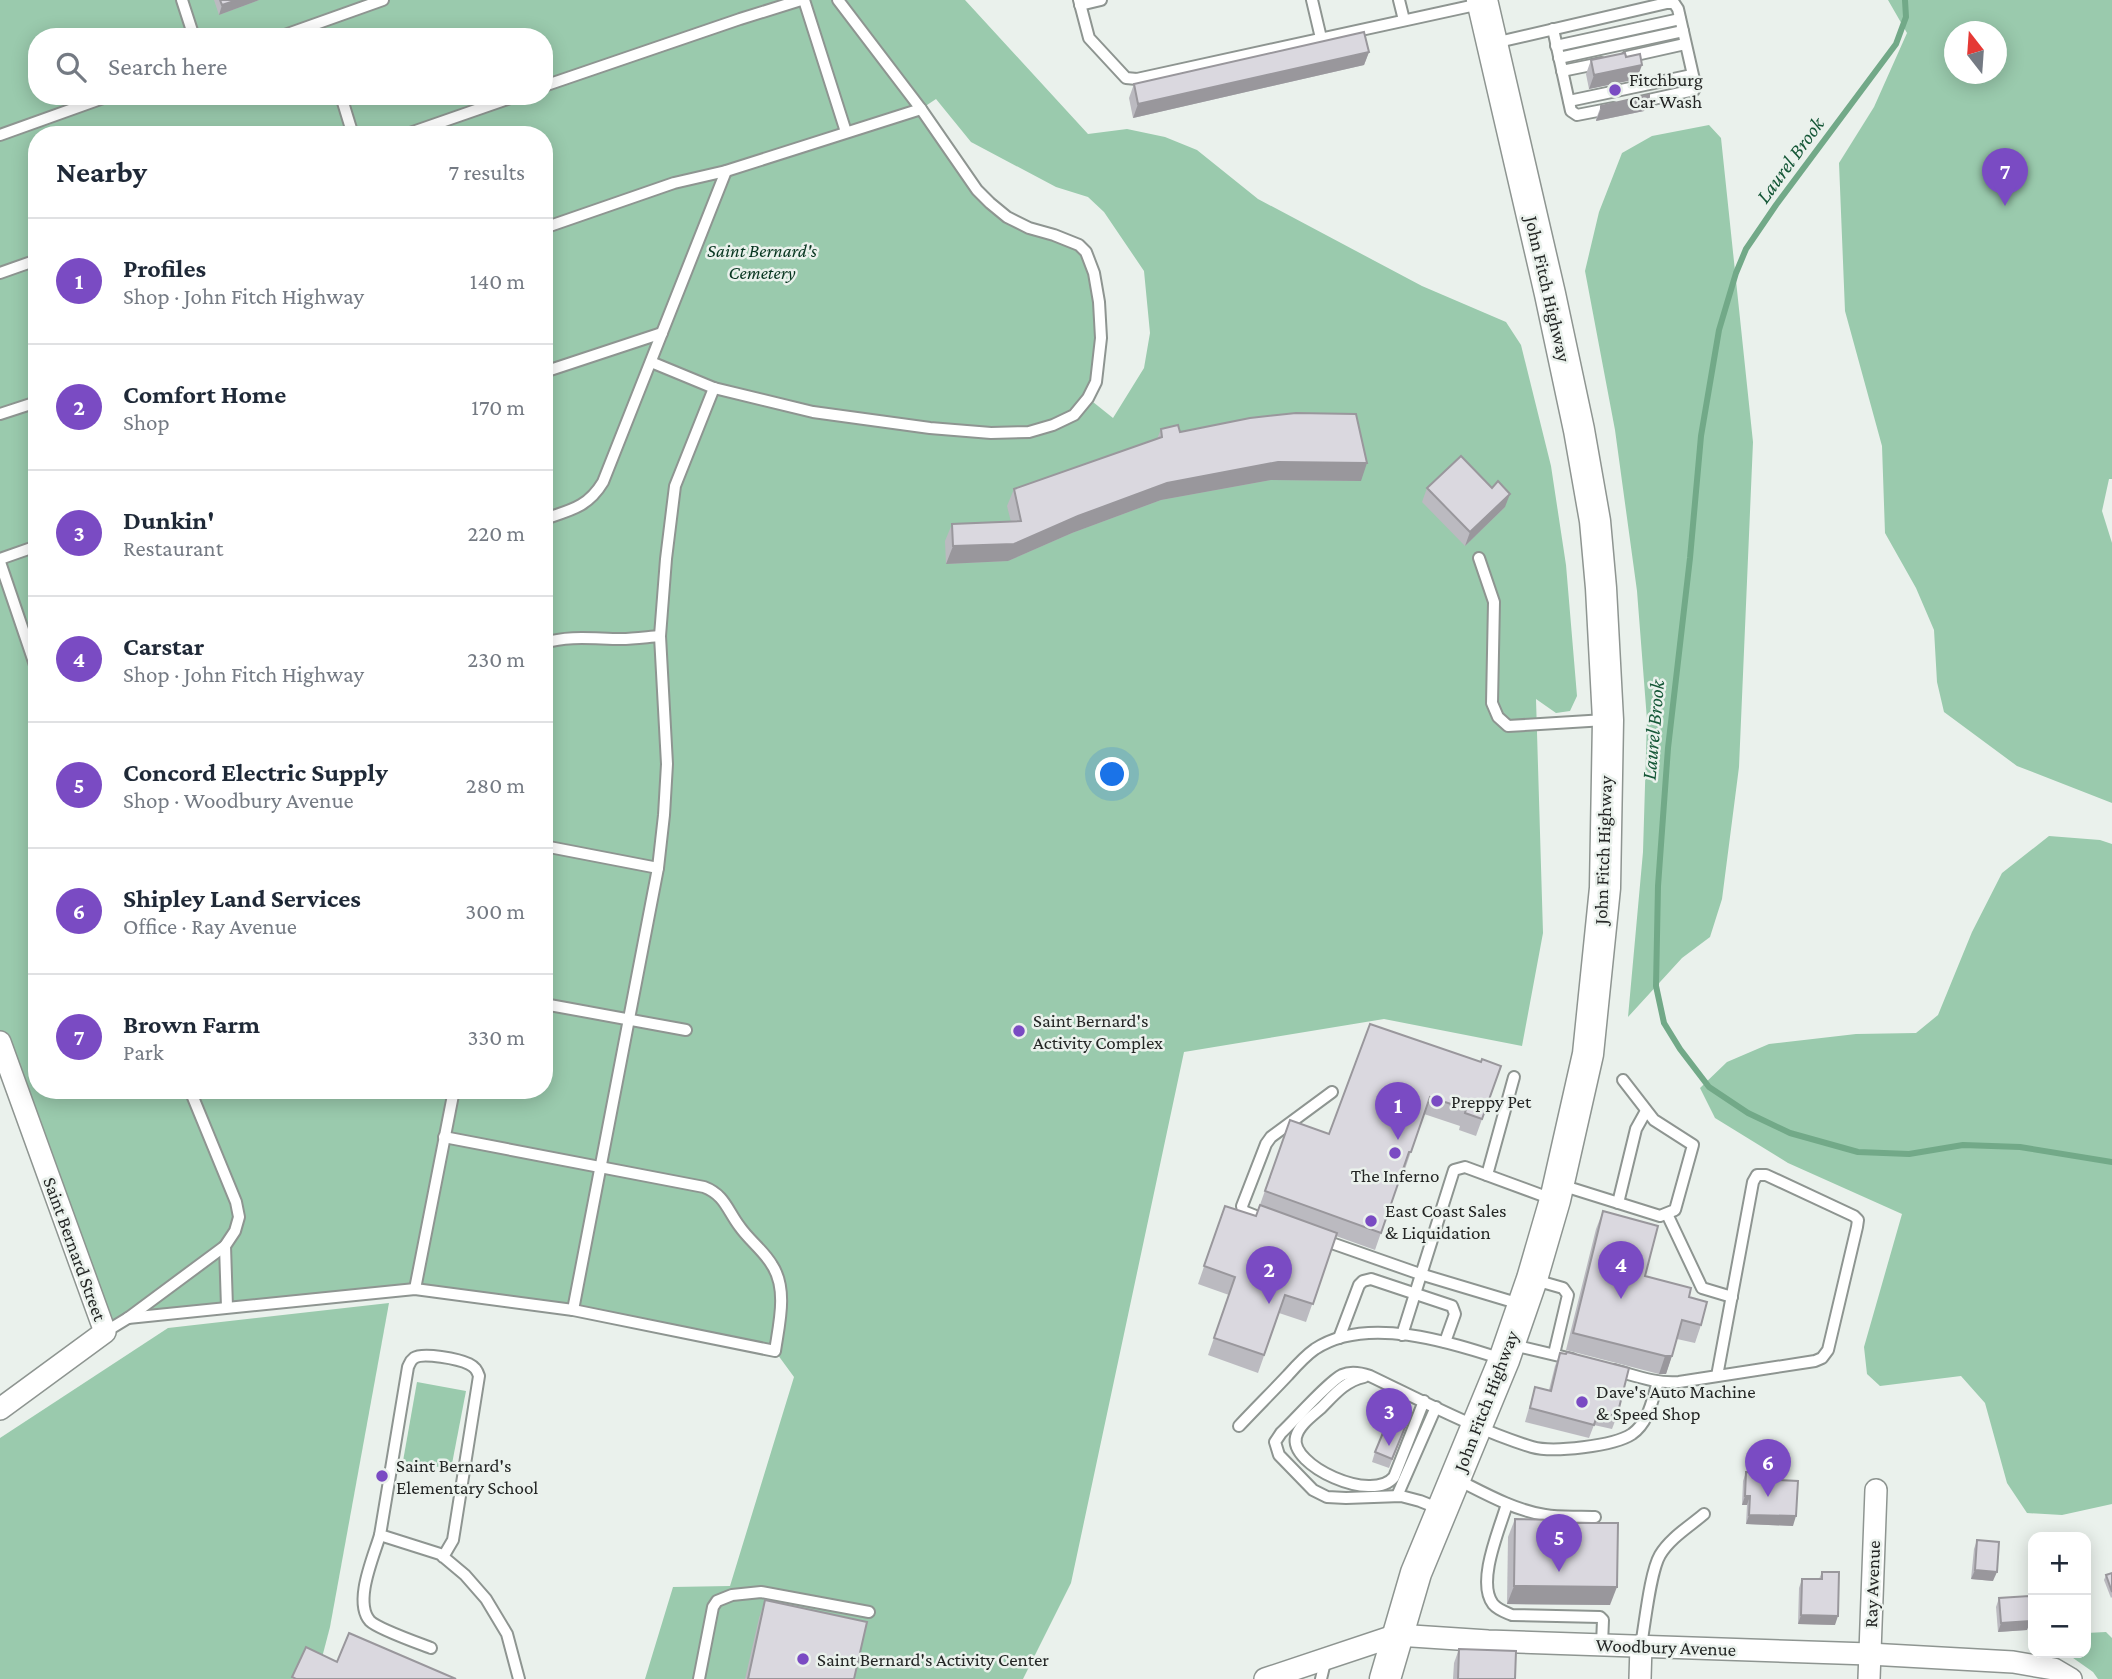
<!DOCTYPE html>
<html lang="en">
<head>
<meta charset="utf-8">
<style>
  :root { --surface:#fff; --page:#f6f6f7; --text:#1f2937; --muted:#747a83; --line:#e0e1e3; --accent:#7a4bc3 }
  body { margin:0; font-family:"Crimson Pro",serif; background:var(--page); color:var(--text) }
  .controls { position:absolute; right:21px; bottom:21px; display:grid; overflow:hidden; border-radius:14px; box-shadow:0 4px 18px #0003 }
  .controls button { width:63px; height:63px; display:grid; place-items:center; padding:0; border:0; border-bottom:2px solid var(--line); background:var(--surface); color:var(--text); font:35px sans-serif }
  .compass { position:absolute; left:1944px; top:21px; width:63px; height:63px; border-radius:50%; background:var(--surface); box-shadow:0 4px 18px #0003; rotate:343deg }
  .you { position:absolute; left:1113px; top:775px; width:24px; height:24px; margin:-18px; border:5px solid #fff; border-radius:50%; background:#1a73e8; box-shadow:0 0 0 10px #1a73e833 }
  .badge { display:grid; place-items:center; width:46px; height:46px; border-radius:50%; background:var(--accent); color:#fff; font-size:23px; font-weight:700 }
  .pin { position:absolute; translate:-50% -58px; filter:drop-shadow(0 2px 4px #0008) }
  .pin::after { content:''; position:absolute; top:37px; width:24px; height:21px; background:inherit; clip-path:polygon(0 0,100% 0,50% 100%) }
  .list { margin:0; padding:0; list-style:none }
  h2 { display:flex; justify-content:space-between; align-items:center; height:91px; margin:0; padding:0 28px; font-size:30px }
  h2 small { font-size:23px; font-weight:400; color:var(--muted) }
  .list li { display:grid; grid-template-columns:46px 1fr auto; gap:21px; align-items:center; box-sizing:border-box; height:126px; padding:0 28px; border-top:2px solid var(--line) }
  .list b { display:block; font-size:26px; white-space:nowrap }
  .list p { margin:0; font-size:23px; white-space:nowrap; color:var(--muted) }
  .list em { font-size:23px; font-style:normal; color:var(--muted) }
  .icon { flex:none; width:38px; height:38px; fill:none; stroke:currentColor; stroke-width:2; stroke-linecap:round; stroke-linejoin:round }
  .map { position:relative; flex:none; width:2112px; height:1679px; overflow:hidden }
  .search { position:absolute; background:var(--surface); box-shadow:0 4px 18px #0003; left:28px; top:28px; width:525px; height:77px; display:flex; align-items:center; gap:18px; box-sizing:border-box; padding:0 24px; border-radius:28px; color:var(--muted); font-size:26px }
  .panel { position:absolute; background:var(--surface); box-shadow:0 4px 18px #0003; left:28px; top:126px; width:525px; height:973px; border-radius:28px }
  .map>svg:first-child { display:block }
</style>
</head>
<body>
<div class="map">
<svg width="2112" height="1679" viewBox="0 0 2112 1679">
  <rect width="100%" height="100%" fill="#eaf1ec"/>
  <g fill="#9acaad" fill-rule="evenodd">
    <path d="M0 0H965L1088 134 1127 129 1165 137 1197 150 1258 199 1422 286 1506 322 1521 345 1551 466 1566 565 1577 696 1570 711 1556 713 1536 699 1543 933 1522 1046 1384 1019 1184 1052 1071 1583 1023 1679H645L673 1587 730 1586 794 1377 775 1351 573 1310 415 1289 129 1318 105 1332 0 1042ZM37 37H544V96H37ZM936 99 971 142 1056 187 1088 197 1104 212 1144 271 1150 333 1144 368 1113 418 1088 398 1101 338 1086 252 990 203 921 109ZM37 135H544V1090H37Z"/>
    <path d="M1888 0H2112V479H2109L2102 511 2112 543V803L2017 766 1944 712 1937 682 1934 630 1916 588 1885 533 1882 446 1845 311 1839 163 1874 107 1907 33ZM1954 32H1996V74H1954Z"/>
    <path d="M1709 125 1721 138 1753 442 1739 767 1722 899 1710 937 1682 958 1628 1017 1643 852 1647 720 1637 591 1615 430 1585 271 1599 212 1622 153 1652 136Z"/>
    <path d="M2049 836 2100 840 2112 844V1504L2062 1515 2027 1513 2007 1483 1985 1403 1961 1376 1880 1386 1867 1374 1864 1347 1902 1214 1788 1163 1715 1118 1700 1088 1727 1062 1769 1044 1856 1034 1916 1033 1938 1015 1972 932 2002 873Z"/>
    <path d="M389 1303 330 1627 319 1669 292 1679H0V1438L168 1328Z"/>
    <path d="M417 1382 466 1391 451 1469 403 1461Z"/>
    <path d="M2106 1632 2112 1638V1679H2098L2093 1672 2066 1653H2086V1633Z"/>
  </g>
  <g fill="none" stroke-linecap="round" stroke-linejoin="round">
    <path stroke="#72a988" stroke-width="6" d="M1905 0 1906 17 1896 44 1776 205 1746 249 1736 273 1719 330 1701 436 1690 558 1668 748 1658 886 1656 986 1664 1023 1680 1049 1709 1087 1748 1113 1790 1133 1858 1152 1909 1154 1963 1145 2020 1147 2112 1162"/>
    <g stroke="#8e9591" stroke-width="14">
      <g id="service">
        <path d="M182 0 194 37"/>
        <path d="M804 0 846 132"/>
        <path d="M1079 0 1089 38 1126 78 1137 79 1480 4"/>
        <path d="M1312 0 1321 38"/>
        <path d="M1399 0 1404 20"/>
        <path d="M1080 5 1101 0"/>
        <path d="M1553 29 1571 111 1577 115 1613 108"/>
        <path d="M279 37 383 0"/>
        <path d="M1494 43 1667 3H1674L1678 9 1695 84 1694 90 1635 103"/>
        <path d="M1556 46 1680 19"/>
        <path d="M1627 57 1685 44"/>
        <path d="M1559 58 1683 31"/>
        <path d="M1562 71 1601 63"/>
        <path d="M544 86 740 19 801 0"/>
        <path d="M341 96 353 135"/>
        <path d="M1569 101 1692 75"/>
        <path d="M0 135 109 96"/>
        <path d="M404 135 516 96"/>
        <path d="M544 228 674 183 726 171 921 109"/>
        <path d="M0 273 37 260"/>
        <path d="M651 362 714 388 813 412 930 428 991 433 1029 432 1053 425 1074 415 1088 398 1096 382 1101 338 1099 302 1094 273 1086 252 1079 245 1054 235 1029 228 1007 217 990 203 977 190 921 109 838 0"/>
        <path d="M544 372 662 333"/>
        <path d="M0 414 37 402"/>
        <path d="M544 519C571 510 588 507 603 482L726 171"/>
        <path d="M1479 558 1494 602 1492 703 1498 717 1508 726 1605 720"/>
        <path d="M0 559 37 546"/>
        <path d="M0 562 37 671"/>
        <path d="M544 643C570 635 595 639 621 639 634 639 647 637 660 636"/>
        <path d="M544 846 658 868"/>
        <path d="M544 1004 686 1030"/>
        <path d="M190 1090 236 1202 239 1217 235 1231 225 1246 227 1307"/>
        <path d="M1487 1175 1514 1077"/>
        <path d="M1561 1185 1660 1216 1675 1210 1693 1145 1654 1120 1623 1080"/>
        <path d="M1618 1203 1636 1129 1646 1111"/>
        <path d="M1667 1214 1702 1288 1732 1297"/>
        <path d="M1258 1217 1243 1211 1242 1206 1266 1144 1271 1137 1332 1092"/>
        <path d="M1323 1240 1420 1274 1520 1304"/>
        <path d="M1535 1280 1563 1288 1568 1295 1554 1354"/>
        <path d="M415 1289 454 1090"/>
        <path d="M573 1310 658 868 664 815 667 764 660 636 666 559 675 486 714 388"/>
        <path d="M128 1318 415 1289 573 1310 775 1351C779 1324 788 1289 772 1265 764 1251 749 1240 740 1227 727 1210 725 1195 704 1187L444 1137"/>
        <path d="M105 1332 128 1318 225 1246"/>
        <path d="M1402 1335 1454 1170 1465 1167 1552 1199"/>
        <path d="M1339 1338 1359 1285 1363 1281 1371 1279 1452 1306 1455 1314 1445 1342"/>
        <path d="M1513 1345 1572 1359"/>
        <path d="M1614 1370C1636 1376 1657 1384 1679 1382L1815 1361 1822 1358 1828 1350 1857 1227 1858 1220 1854 1216 1766 1175H1757L1753 1182 1717 1376"/>
        <path d="M1364 1377C1345 1381 1334 1395 1321 1408 1312 1416 1299 1425 1296 1437 1289 1465 1372 1504 1394 1477L1424 1401"/>
        <path d="M1239 1426C1255 1409 1272 1392 1288 1375 1296 1366 1305 1356 1315 1349 1366 1315 1450 1342 1502 1359"/>
        <path d="M1458 1480C1486 1494 1514 1510 1545 1515 1561 1518 1579 1516 1595 1517"/>
        <path d="M1397 1496 1436 1407"/>
        <path d="M1507 1504C1500 1528 1476 1582 1493 1604 1498 1610 1505 1612 1512 1615L1600 1617 1603 1620 1602 1644"/>
        <path d="M1440 1509 1420 1501 1401 1496 1346 1498 1327 1497 1313 1490 1279 1455 1275 1442 1281 1433C1295 1420 1328 1382 1342 1375 1351 1371 1361 1373 1370 1376 1420 1400 1479 1431 1532 1447 1553 1453 1614 1446 1632 1434 1649 1422 1652 1400 1658 1382"/>
        <path d="M380 1535C374 1556 353 1602 370 1621 378 1629 418 1643 431 1648"/>
        <path d="M443 1557 453 1540 479 1376C477 1370 475 1367 469 1364 459 1359 423 1352 414 1358 410 1361 410 1363 408 1367L380 1535 440 1554 465 1575 486 1599 507 1634 519 1679"/>
        <path d="M1641 1645C1645 1624 1650 1572 1660 1555 1670 1538 1690 1526 1704 1514"/>
        <path d="M699 1679 713 1607 717 1601 732 1595 761 1592 869 1612"/>
        <path d="M1321 1679 1326 1658"/>
      </g>
    </g>
    <g stroke="#8e9591" stroke-width="24">
      <g id="minor">
        <path d="M0 1042 105 1332 0 1409"/>
        <path d="M1265 1679 1397 1635 1488 1641 1869 1654 2013 1662 2054 1669 2071 1679"/>
        <path d="M1640 1679 1641 1645"/>
        <path d="M1869 1679 1876 1490"/>
      </g>
    </g>
    <g stroke="#8e9591" stroke-width="33">
      <path id="secondary" d="M1385 1679 1416 1573 1504 1360 1532 1279 1555 1200 1588 1054 1605 888 1608 720 1601 588 1595 521 1579 430 1550 294 1482 0"/>
    </g>
    <use href="#service" stroke="#fff" stroke-width="10"/>
    <use href="#minor" stroke="#fff" stroke-width="21"/>
    <use href="#secondary" stroke="#fff" stroke-width="30"/>
  </g>
  <g fill="#bbbac0">
    <path d="M214 0H259L219 15Z"/>
    <path d="M1369 52 1364 65 1133 118 1129 98 1134 84Z"/>
    <path d="M1626 57 1637 79 1589 89 1586 74 1591 60Z"/>
    <path d="M1601 106 1644 111 1596 121V119Z"/>
    <path d="M1161 429 1180 432 1361 481 1271 480 1161 500 1072 533 1008 561 946 564 945 541 952 524 1011 522 1007 506 1014 489 1157 439Z"/>
    <path d="M1427 488 1505 507 1465 546 1422 502Z"/>
    <path d="M1481 1062 1501 1066 1476 1136 1459 1130 1460 1126 1424 1114 1405 1169H1403L1375 1250 1336 1236 1306 1322 1279 1313 1258 1373 1208 1355 1229 1295 1198 1284 1225 1206 1256 1216 1290 1120 1329 1134Z"/>
    <path d="M1603 1211 1645 1276 1689 1297 1701 1325 1695 1343 1677 1339 1666 1374H1659L1566 1350 1596 1229Z"/>
    <path d="M1560 1353 1617 1416 1612 1429 1594 1425 1589 1438 1525 1422 1535 1387 1549 1390 1555 1366Z"/>
    <path d="M1411 1413 1389 1468 1372 1462 1375 1452Z"/>
    <path d="M1746 1472 1777 1480 1793 1526 1746 1524 1747 1505H1742L1743 1481Z"/>
    <path d="M1515 1519 1558 1523 1610 1605 1507 1604 1508 1537Z"/>
    <path d="M1977 1540 1993 1581 1971 1579 1974 1549Z"/>
    <path d="M1822 1572 1835 1625 1798 1624 1799 1588 1802 1579H1819Z"/>
    <path d="M2112 1573V1597L2111 1598 2104 1580 2106 1575Z"/>
    <path d="M1999 1598 2027 1630 1998 1632 1996 1607Z"/>
    <path d="M765 1600 854 1679H745L759 1618Z"/>
    <path d="M1459 1649 1515 1679H1453L1454 1663Z"/>
  </g>
  <g fill="#99979c">
    <path d="M237 0H259L219 15 222 5Z"/>
    <path d="M1369 52 1364 65 1133 118 1138 104Z"/>
    <path d="M1642 65 1637 79 1589 89 1594 75Z"/>
    <path d="M1649 97 1644 111 1596 121 1601 108Z"/>
    <path d="M1278 462 1367 463 1361 481 1271 480 1161 500 1072 533 1008 561 946 564 953 546 1078 516 1167 483Z"/>
    <path d="M1510 494 1505 507 1465 546 1470 532Z"/>
    <path d="M1665 1356H1672L1666 1374H1659Z"/>
    <path d="M1745 1496H1750L1747 1505H1742Z"/>
    <path d="M1749 1515 1796 1516 1793 1526 1746 1524Z"/>
    <path d="M1975 1570 1997 1572 1993 1581 1971 1579Z"/>
    <path d="M1514 1586 1617 1587 1610 1605 1507 1604Z"/>
    <path d="M1801 1615 1838 1616 1835 1625 1798 1624Z"/>
    <path d="M2031 1621 2027 1630 1998 1632 2001 1623Z"/>
  </g>
  <g fill="#dad8df" stroke="#99979c" stroke-width="2">
    <path d="M220 0H237L222 5Z"/>
    <path d="M1364 32 1369 52 1138 104 1134 84Z"/>
    <path d="M1625 53 1626 57 1640 54 1642 65 1594 75 1591 60Z"/>
    <path d="M1649 95V97L1601 108V106Z"/>
    <path d="M1296 413 1356 414 1367 463 1278 462 1167 483 1078 516 1014 544 953 546 952 524 1021 521 1014 489 1162 437 1161 429 1178 425 1180 432 1250 418Z"/>
    <path d="M1461 456 1492 488 1498 481 1510 494 1470 532 1427 488Z"/>
    <path d="M1370 1024 1481 1062 1482 1059 1501 1066 1482 1119 1465 1113 1466 1109 1430 1097 1411 1152H1409L1381 1233 1265 1191 1290 1120 1329 1134Z"/>
    <path d="M1260 1205 1337 1233 1313 1304 1285 1295 1264 1355 1214 1338 1235 1277 1204 1266 1225 1206 1256 1216Z"/>
    <path d="M1603 1211 1658 1226 1645 1276 1691 1288 1689 1297 1707 1302 1701 1325 1682 1320 1672 1356H1665L1573 1333Z"/>
    <path d="M1567 1352 1629 1368 1617 1416 1598 1412 1594 1425 1530 1408 1535 1387 1551 1391 1560 1353 1566 1354Z"/>
    <path d="M1394 1406 1411 1413 1392 1459 1375 1452Z"/>
    <path d="M1746 1472 1778 1473 1777 1480 1798 1481 1796 1516 1749 1515 1750 1496H1745Z"/>
    <path d="M1515 1519 1558 1520V1523H1618L1617 1587 1514 1586Z"/>
    <path d="M1977 1540 1999 1542 1997 1572 1975 1570Z"/>
    <path d="M1822 1572H1839L1838 1616 1801 1615 1802 1579H1822Z"/>
    <path d="M2112 1573V1592L2106 1575Z"/>
    <path d="M2029 1596 2031 1621 2001 1623 1999 1598Z"/>
    <path d="M765 1600 867 1622 854 1679H748Z"/>
    <path d="M349 1633 456 1679H296L292 1677 306 1647 337 1662Z"/>
    <path d="M1459 1649 1516 1651 1515 1679H1458Z"/>
  </g>
  <g fill="#7a4bc3" stroke="#eaf1ec" stroke-width="2.5">
    <circle cx="1615" cy="90" r="7"/>
    <circle cx="1019" cy="1031" r="7"/>
    <circle cx="1437" cy="1101" r="7"/>
    <circle cx="1395" cy="1153" r="7"/>
    <circle cx="1371" cy="1221" r="7"/>
    <circle cx="1582" cy="1402" r="7"/>
    <circle cx="382" cy="1476" r="7"/>
    <circle cx="803" cy="1659" r="7"/>
  </g>
  <g text-anchor="middle" dominant-baseline="central" stroke-width="5" stroke-linejoin="round" paint-order="stroke">
    <g font-size="19" fill="#242625" stroke="#eaf1ec" text-anchor="start">
      <text x="1629" y="79">Fitchburg<tspan x="1629" dy="22">Car Wash</tspan></text>
      <text x="1033" y="1020">Saint Bernard's<tspan x="1033" dy="22">Activity Complex</tspan></text>
      <text x="1451" y="1101">Preppy Pet</text>
      <text x="1395" y="1175" text-anchor="middle">The Inferno</text>
      <text x="1385" y="1210">East Coast Sales<tspan x="1385" dy="22">&amp; Liquidation</tspan></text>
      <text x="1596" y="1391">Dave's Auto Machine<tspan x="1596" dy="22">&amp; Speed Shop</tspan></text>
      <text x="396" y="1465">Saint Bernard's<tspan x="396" dy="22">Elementary School</tspan></text>
      <text x="817" y="1659">Saint Bernard's Activity Center</text>
    </g>
    <g font-size="19" font-style="italic" fill="#06351f" stroke="#eaf1ec">
      <text x="762" y="250">Saint Bernard's<tspan x="762" dy="22">Cemetery</tspan></text>
    </g>
    <g font-size="19" fill="#242625" stroke="#eaf1ec">
      <text transform="translate(1548 289) rotate(77)">John Fitch Highway</text>
      <text transform="translate(1603 850) rotate(-88)">John Fitch Highway</text>
      <text transform="translate(75 1249) rotate(70)">Saint Bernard Street</text>
      <text transform="translate(1486 1401) rotate(-69)">John Fitch Highway</text>
      <text transform="translate(1872 1584) rotate(-88)">Ray Avenue</text>
      <text transform="translate(1666 1647) rotate(2)">Woodbury Avenue</text>
    </g>
    <g font-size="21" font-style="italic" fill="#155737" stroke="#eaf1ec">
      <text transform="translate(1790 160) rotate(-54)">Laurel Brook</text>
      <text transform="translate(1653 730) rotate(-85)">Laurel Brook</text>
    </g>
  </g>
</svg>
<div class="controls">
<button>+</button>
<button>−</button>
</div>
<svg class="compass" viewBox="-18 -18 36 36"><path d="M0-13l5 13h-10z" fill="#e53935"/><path d="M0 13l5-13h-10z" fill="#747a83"/></svg>
<div class="you"></div>
<div class="pin badge" style="left:1398px;top:1140px">1</div>
<div class="pin badge" style="left:1269px;top:1304px">2</div>
<div class="pin badge" style="left:1389px;top:1446px">3</div>
<div class="pin badge" style="left:1621px;top:1299px">4</div>
<div class="pin badge" style="left:1559px;top:1572px">5</div>
<div class="pin badge" style="left:1768px;top:1497px">6</div>
<div class="pin badge" style="left:2005px;top:206px">7</div>
<div class="search"><svg class="icon" aria-label="search" viewBox="0 0 24 24"><circle cx="10" cy="10" r="6"/><path d="M15 15l6 6"/></svg>Search here</div>
<section class="panel">
<h2>Nearby<small>7 results</small></h2>
<ul class="list">
<li><span class="badge">1</span><div><b>Profiles</b><p>Shop · John Fitch Highway</p></div><em>140 m</em></li>
<li><span class="badge">2</span><div><b>Comfort Home</b><p>Shop</p></div><em>170 m</em></li>
<li><span class="badge">3</span><div><b>Dunkin'</b><p>Restaurant</p></div><em>220 m</em></li>
<li><span class="badge">4</span><div><b>Carstar</b><p>Shop · John Fitch Highway</p></div><em>230 m</em></li>
<li><span class="badge">5</span><div><b>Concord Electric Supply</b><p>Shop · Woodbury Avenue</p></div><em>280 m</em></li>
<li><span class="badge">6</span><div><b>Shipley Land Services</b><p>Office · Ray Avenue</p></div><em>300 m</em></li>
<li><span class="badge">7</span><div><b>Brown Farm</b><p>Park</p></div><em>330 m</em></li>
</ul>
</section>
</div>
</body>
</html>
